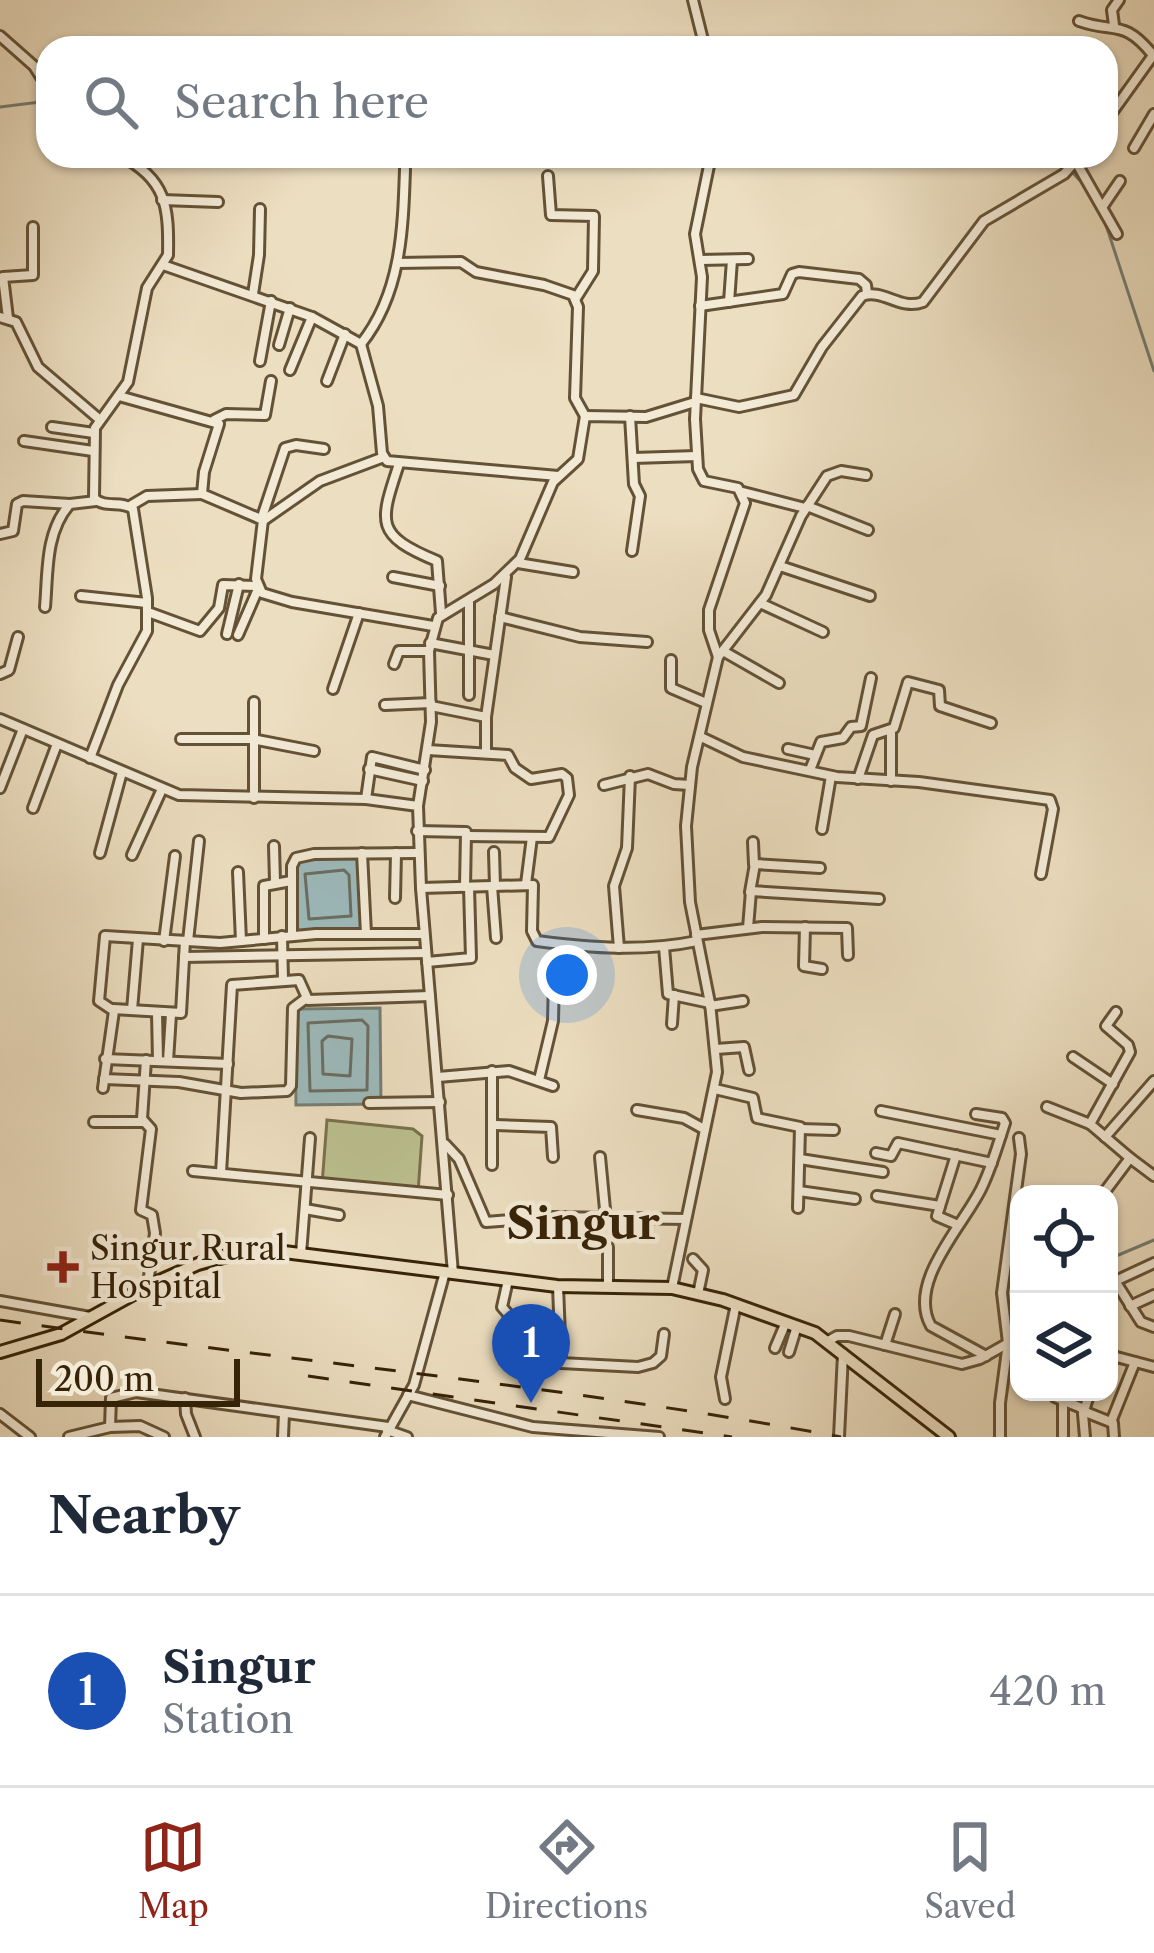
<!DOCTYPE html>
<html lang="en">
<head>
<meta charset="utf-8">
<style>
  :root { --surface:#fff; --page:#f2f2f3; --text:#1f2937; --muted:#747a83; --line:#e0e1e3; --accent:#8f2418 }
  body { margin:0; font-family:"Libre Caslon Text",serif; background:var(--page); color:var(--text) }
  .controls { position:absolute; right:36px; bottom:36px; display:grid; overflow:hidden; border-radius:24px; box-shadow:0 3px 9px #0004 }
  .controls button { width:108px; height:108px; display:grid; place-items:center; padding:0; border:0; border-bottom:3px solid var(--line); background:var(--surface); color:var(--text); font:60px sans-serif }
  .scale { position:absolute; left:36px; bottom:30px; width:204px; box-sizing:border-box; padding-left:12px; border:6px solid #372308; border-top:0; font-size:33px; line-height:42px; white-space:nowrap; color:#372308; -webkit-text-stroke:9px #f3ead6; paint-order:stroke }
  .you { position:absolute; left:567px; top:975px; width:42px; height:42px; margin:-30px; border:9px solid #fff; border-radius:50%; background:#1a73e8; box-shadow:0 0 0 18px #1a73e833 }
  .badge { display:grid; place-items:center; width:78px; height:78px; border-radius:50%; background:var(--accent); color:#fff; font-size:39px; font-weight:700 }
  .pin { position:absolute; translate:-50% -99px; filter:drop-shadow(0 3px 6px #0008) }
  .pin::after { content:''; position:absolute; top:63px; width:42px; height:36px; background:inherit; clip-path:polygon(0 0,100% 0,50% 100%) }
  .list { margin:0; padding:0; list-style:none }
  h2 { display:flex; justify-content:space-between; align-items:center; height:156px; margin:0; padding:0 48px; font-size:51px }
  h2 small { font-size:39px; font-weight:400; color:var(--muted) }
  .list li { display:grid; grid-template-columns:78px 1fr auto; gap:36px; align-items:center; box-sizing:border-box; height:192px; padding:0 48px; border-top:3px solid var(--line) }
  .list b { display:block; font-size:45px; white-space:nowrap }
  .list p { margin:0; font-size:39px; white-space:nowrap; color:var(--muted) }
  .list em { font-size:39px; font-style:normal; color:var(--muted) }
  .icon { flex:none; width:66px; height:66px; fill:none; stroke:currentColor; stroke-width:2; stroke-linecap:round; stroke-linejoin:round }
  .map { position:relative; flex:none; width:1154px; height:1437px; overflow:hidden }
  .search { position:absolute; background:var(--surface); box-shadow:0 3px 9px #0004; left:36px; right:36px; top:36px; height:132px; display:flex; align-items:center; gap:30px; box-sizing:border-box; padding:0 42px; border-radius:36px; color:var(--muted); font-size:45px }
  .sheet { height:348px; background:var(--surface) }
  nav { display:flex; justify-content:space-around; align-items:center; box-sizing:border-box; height:168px; border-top:3px solid var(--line); background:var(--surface); font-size:33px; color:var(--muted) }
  nav a { display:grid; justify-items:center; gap:6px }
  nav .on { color:var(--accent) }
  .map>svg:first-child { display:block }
</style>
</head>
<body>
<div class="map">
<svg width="1154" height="1437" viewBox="0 0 1154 1437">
  <rect width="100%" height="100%" fill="#ecdec0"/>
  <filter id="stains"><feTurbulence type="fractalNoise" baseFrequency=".00167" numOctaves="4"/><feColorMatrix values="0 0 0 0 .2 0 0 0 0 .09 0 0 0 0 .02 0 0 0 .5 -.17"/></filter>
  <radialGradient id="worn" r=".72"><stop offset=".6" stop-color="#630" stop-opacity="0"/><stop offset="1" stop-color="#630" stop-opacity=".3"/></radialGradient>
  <path fill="#bbc090" stroke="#79724c" stroke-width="3" d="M327 1120 413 1129 422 1136 418 1193 322 1185Z"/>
  <g fill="#9cbabc" stroke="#747e74" stroke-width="3">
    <path d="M360 857 365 929 295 934 291 861Z"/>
    <path d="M380 1008 381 1104 296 1105 295 1009Z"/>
  </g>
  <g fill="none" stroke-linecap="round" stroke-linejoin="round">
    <g stroke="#6a6e62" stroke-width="3">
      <path d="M344 870 349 875 351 916 309 919 305 874Z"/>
      <path d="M362 1020 368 1026 367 1090 310 1091 308 1023Z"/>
      <path d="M328 1036 352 1039 350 1076 323 1074 322 1041Z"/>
    </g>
    <g stroke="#747e74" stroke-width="3">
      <path d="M298 48H308"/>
      <path d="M0 107 48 101"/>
      <path d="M1061 156 1067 163"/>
      <path d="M1073 173 1084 185"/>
      <path d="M1104 219 1154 371"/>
      <path d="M1109 1259 1154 1240"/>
    </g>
    <g stroke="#645236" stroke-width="14">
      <g id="minor">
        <path d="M693 0 705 48"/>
        <path d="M1079 21C1115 34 1123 18 1153 55"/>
        <path d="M1114 25 1112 10 1119 0"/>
        <path d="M0 36 34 66 48 88"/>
        <path d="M1106 121 1154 54"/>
        <path d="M1134 148 1154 114"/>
        <path d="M1076 162 1117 234"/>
        <path d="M548 176 551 215 594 216 593 271 576 298"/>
        <path d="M162 200 218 202"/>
        <path d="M1103 206 1120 181"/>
        <path d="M700 260 748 259"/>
        <path d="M397 263 461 262 476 272 544 285 573 295 578 307 575 398 585 416"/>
        <path d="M163 265 312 317 361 344 378 406 382 453 387 461 558 476"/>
        <path d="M253 294 259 255 260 209"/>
        <path d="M729 302 732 260"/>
        <path d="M700 306 783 294 792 274 799 272 859 279 866 285 867 293"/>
        <path d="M0 317 16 322 38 367 99 419"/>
        <path d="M8 318 3 277 33 275V227"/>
        <path d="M361 344C401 294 403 231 405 169"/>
        <path d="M279 345 290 308"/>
        <path d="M260 361 271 301"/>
        <path d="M290 370 312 317"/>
        <path d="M327 381 345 334"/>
        <path d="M119 396 219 424 204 472 202 494 263 520 256 579 262 593 292 602 433 626"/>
        <path d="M696 398 739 407 794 395 822 347 862 296C883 288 900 311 923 302L984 221 1064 174 1080 156"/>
        <path d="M630 416 634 484 640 496 632 551"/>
        <path d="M214 420 226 414 265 415 271 381"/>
        <path d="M52 427 94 433"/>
        <path d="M24 441 93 451"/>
        <path d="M633 458 697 456"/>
        <path d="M399 464C379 524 375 535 437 561L441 613"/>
        <path d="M743 492 805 508"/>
        <path d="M130 506 147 496 202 494"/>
        <path d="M807 506 868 530"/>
        <path d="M262 517 285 448 296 445 324 449"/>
        <path d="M264 520 320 481 384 457"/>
        <path d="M0 534 13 531 17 504 23 501 70 504 96 501"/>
        <path d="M518 563 573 572"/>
        <path d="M780 566 870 596"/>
        <path d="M393 577 440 586"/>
        <path d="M81 596 147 603"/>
        <path d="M469 603V695"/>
        <path d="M760 603 823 632"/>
        <path d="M45 607C48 573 45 533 69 505"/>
        <path d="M148 612 200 631 219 608 223 585 257 586"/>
        <path d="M500 617 580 637 647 642"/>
        <path d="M227 634 239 584"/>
        <path d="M238 635 258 589"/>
        <path d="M430 643 494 655"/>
        <path d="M723 651 779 683"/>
        <path d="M718 657 766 595 801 516 827 476 841 471 866 475"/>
        <path d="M671 660V688L706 703"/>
        <path d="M394 664 399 651H429"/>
        <path d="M0 674 9 670 18 637"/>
        <path d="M333 689 359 613"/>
        <path d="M385 705 431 703"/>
        <path d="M431 706 486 717"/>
        <path d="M0 719 179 795 366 799 418 806 421 888 453 1273"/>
        <path d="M701 737 743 757 837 777 919 782 1050 800 1053 809 1041 874"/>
        <path d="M181 739H252L314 751"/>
        <path d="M788 749 815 755"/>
        <path d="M428 750 508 755 515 768 531 779 562 774 567 778 569 795 549 837 467 836"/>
        <path d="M486 753V717L506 577"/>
        <path d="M90 758 118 685 147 631V598L133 509C121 500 105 509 94 498L95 428 128 382 147 288 168 255C169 206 166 179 121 156"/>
        <path d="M369 769 423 781"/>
        <path d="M810 770 821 742 843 738 851 727 861 726 871 678"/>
        <path d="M858 779 873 735 894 728 908 682 939 690 940 706 991 723"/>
        <path d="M891 781V731"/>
        <path d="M604 785 648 774 674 784 690 785"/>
        <path d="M0 788 23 729"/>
        <path d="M254 798V702"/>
        <path d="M366 799 372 757 425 770"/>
        <path d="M418 806 431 722 429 651 438 618 494 584 520 559 553 482 578 459 585 416 646 417 695 402"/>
        <path d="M33 808 57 744"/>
        <path d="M822 829 831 776"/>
        <path d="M417 831 466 832 465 887"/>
        <path d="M753 842 754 864"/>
        <path d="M274 846 275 881"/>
        <path d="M494 852 495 886"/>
        <path d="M100 853 122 772"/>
        <path d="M362 853 366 934"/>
        <path d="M132 855 162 789"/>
        <path d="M238 872 241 941"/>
        <path d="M526 884 532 837"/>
        <path d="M492 886 496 938"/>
        <path d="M421 888 533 885 532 931 537 941C591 948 644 952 697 941"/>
        <path d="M750 892 755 864 820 868"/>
        <path d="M395 898 396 853"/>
        <path d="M805 927 804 966 822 969"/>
        <path d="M748 928 751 891 879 899"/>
        <path d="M292 935V866L296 858 314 854 418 853"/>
        <path d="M696 935 762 927 847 928 848 955"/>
        <path d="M282 936 283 980"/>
        <path d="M264 939V886L291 881"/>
        <path d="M164 941 175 856"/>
        <path d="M188 941 199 841"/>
        <path d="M664 947 668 994 710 1003"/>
        <path d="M619 948 614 886 627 848 630 776"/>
        <path d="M184 957 426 953"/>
        <path d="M427 962 471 958 469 887"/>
        <path d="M710 1006 743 1001"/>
        <path d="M113 1009 181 1013 185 941"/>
        <path d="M132 1010 138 939"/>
        <path d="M157 1013 158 1060"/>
        <path d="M672 1024 674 995"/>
        <path d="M716 1049 744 1047 749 1070"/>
        <path d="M1073 1057 1113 1084"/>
        <path d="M105 1059 228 1064"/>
        <path d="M146 1060 142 1119 151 1129 141 1210 152 1215 155 1233 148 1284"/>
        <path d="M168 1061 171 1014"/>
        <path d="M438 1077 509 1071 553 1086"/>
        <path d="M104 1079 179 1082 241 1093 287 1091 291 1086 293 1008 305 999"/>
        <path d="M539 1080 553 1021 554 976"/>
        <path d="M103 1088 114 1011 99 1001 105 936 220 943 316 934H424"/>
        <path d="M715 1089 753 1098 757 1118 800 1127 798 1208"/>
        <path d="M369 1103 440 1102"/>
        <path d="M1047 1107 1090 1124"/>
        <path d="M637 1110 684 1118 704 1129"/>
        <path d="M881 1111 1001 1135"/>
        <path d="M976 1114 1002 1118 1005 1123C998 1144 992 1166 982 1187 965 1224 906 1282 931 1326L986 1356"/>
        <path d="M94 1122H143"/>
        <path d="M495 1125 551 1127 553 1157"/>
        <path d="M800 1129 834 1130"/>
        <path d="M1105 1137 1154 1081"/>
        <path d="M445 1144 459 1159 486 1222 550 1217 686 1219"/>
        <path d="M876 1153 891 1156 898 1143 992 1163"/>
        <path d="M956 1155 937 1216 958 1225"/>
        <path d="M600 1157 606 1220"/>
        <path d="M1130 1158 1154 1176"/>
        <path d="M800 1159 883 1172"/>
        <path d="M492 1165V1071"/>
        <path d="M193 1171 448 1195"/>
        <path d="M221 1173 232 985 299 980 308 1000 430 996"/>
        <path d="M799 1191 855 1199"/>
        <path d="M1103 1194 1130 1158 1090 1124 1130 1052 1128 1045 1106 1026 1116 1012"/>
        <path d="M877 1196 940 1206"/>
        <path d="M305 1209 339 1215"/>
        <path d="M608 1247V1285"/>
        <path d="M301 1254 310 1138"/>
        <path d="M693 1259 703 1270 698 1294"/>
        <path d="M1115 1281 1141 1322 1154 1327"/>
        <path d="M1109 1284 1154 1263"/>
        <path d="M558 1286 561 1363 638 1367 653 1363 661 1356 664 1334"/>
        <path d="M672 1288 717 1072 710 1003 690 902 686 826 692 767 718 657 709 630V610L745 503 738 488 704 481 698 469 695 419 702 277 695 234 711 156"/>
        <path d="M0 1301 90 1317"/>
        <path d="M1130 1306 1154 1295"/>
        <path d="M828 1341 837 1336H849L962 1364 980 1359 1019 1337"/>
        <path d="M885 1345 895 1314"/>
        <path d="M505 1348 509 1315 502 1307 508 1280"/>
        <path d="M775 1348 786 1322"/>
        <path d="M789 1352 797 1326"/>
        <path d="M1109 1355 1154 1367"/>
        <path d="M408 1395 533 1427 659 1437"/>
        <path d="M1055 1397 1084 1409"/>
        <path d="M185 1398 186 1414 195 1437"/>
        <path d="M725 1399 721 1377 736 1304"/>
        <path d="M1063 1401V1437"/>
        <path d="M1083 1411 1113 1423 1114 1437"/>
        <path d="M0 1414 30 1437"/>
        <path d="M1111 1422 1135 1362"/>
        <path d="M110 1427 140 1426 164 1437"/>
        <path d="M387 1430 407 1437"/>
        <path d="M69 1437 110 1427 111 1398 136 1392 388 1427"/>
        <path d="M283 1437 284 1413"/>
        <path d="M385 1437 414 1385 445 1272"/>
        <path d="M839 1437 843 1354"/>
        <path d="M1000 1437V1403L1008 1343 1002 1293 1021 1154 1019 1138"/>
        <path d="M1085 1437 1083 1414 1090 1392"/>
      </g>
    </g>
    <g stroke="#372308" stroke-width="16">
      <path id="major" d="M0 1352 61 1334 148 1286 198 1264 227 1256 276 1251 557 1286 672 1288 723 1300 815 1333 949 1437"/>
    </g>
    <use href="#minor" stroke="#f3ead6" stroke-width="8"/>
    <use href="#major" stroke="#ecdec0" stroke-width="10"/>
    <g stroke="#372308" stroke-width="3" stroke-dasharray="21 21" stroke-linecap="butt">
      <path d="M0 1320C280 1360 562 1385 841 1437"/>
      <path d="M308 1376 732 1437"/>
    </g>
  </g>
  <path fill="#8f2418" stroke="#f3ead6" stroke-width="4.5" d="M57 1249h12v12h12v12h-12v12h-12v-12h-12v-12h12z"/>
  <g text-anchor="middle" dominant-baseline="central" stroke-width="9" stroke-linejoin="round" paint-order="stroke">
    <g font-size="33" fill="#372308" stroke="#f3ead6" text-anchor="start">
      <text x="90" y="1248">Singur Rural<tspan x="90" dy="38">Hospital</tspan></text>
    </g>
    <g font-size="45" font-weight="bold" fill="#372308" stroke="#f3ead6">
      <text x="583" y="1223">Singur</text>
    </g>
  </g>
  <rect width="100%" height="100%" filter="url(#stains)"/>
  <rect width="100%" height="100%" fill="url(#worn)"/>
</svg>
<div class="controls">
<button><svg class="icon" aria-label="locate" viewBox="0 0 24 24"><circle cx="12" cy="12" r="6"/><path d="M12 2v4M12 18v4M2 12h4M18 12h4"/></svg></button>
<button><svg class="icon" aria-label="layers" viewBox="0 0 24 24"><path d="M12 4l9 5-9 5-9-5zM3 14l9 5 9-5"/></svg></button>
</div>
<div class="scale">200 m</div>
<div class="you"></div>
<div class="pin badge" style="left:531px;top:1403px;background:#1a4fb4">1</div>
<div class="search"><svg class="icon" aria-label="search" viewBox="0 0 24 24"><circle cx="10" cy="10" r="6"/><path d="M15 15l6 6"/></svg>Search here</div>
</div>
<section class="sheet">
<h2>Nearby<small></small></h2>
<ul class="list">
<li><span class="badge" style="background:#1a4fb4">1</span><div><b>Singur</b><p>Station</p></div><em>420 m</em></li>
</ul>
</section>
<nav>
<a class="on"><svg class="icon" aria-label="map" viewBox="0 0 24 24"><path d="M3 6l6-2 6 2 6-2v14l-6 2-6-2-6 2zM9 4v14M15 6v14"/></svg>Map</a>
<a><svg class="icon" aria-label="directions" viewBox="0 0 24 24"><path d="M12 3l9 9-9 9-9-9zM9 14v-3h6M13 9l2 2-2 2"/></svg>Directions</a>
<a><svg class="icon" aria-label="saved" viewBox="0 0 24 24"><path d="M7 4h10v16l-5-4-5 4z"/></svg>Saved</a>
</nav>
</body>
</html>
